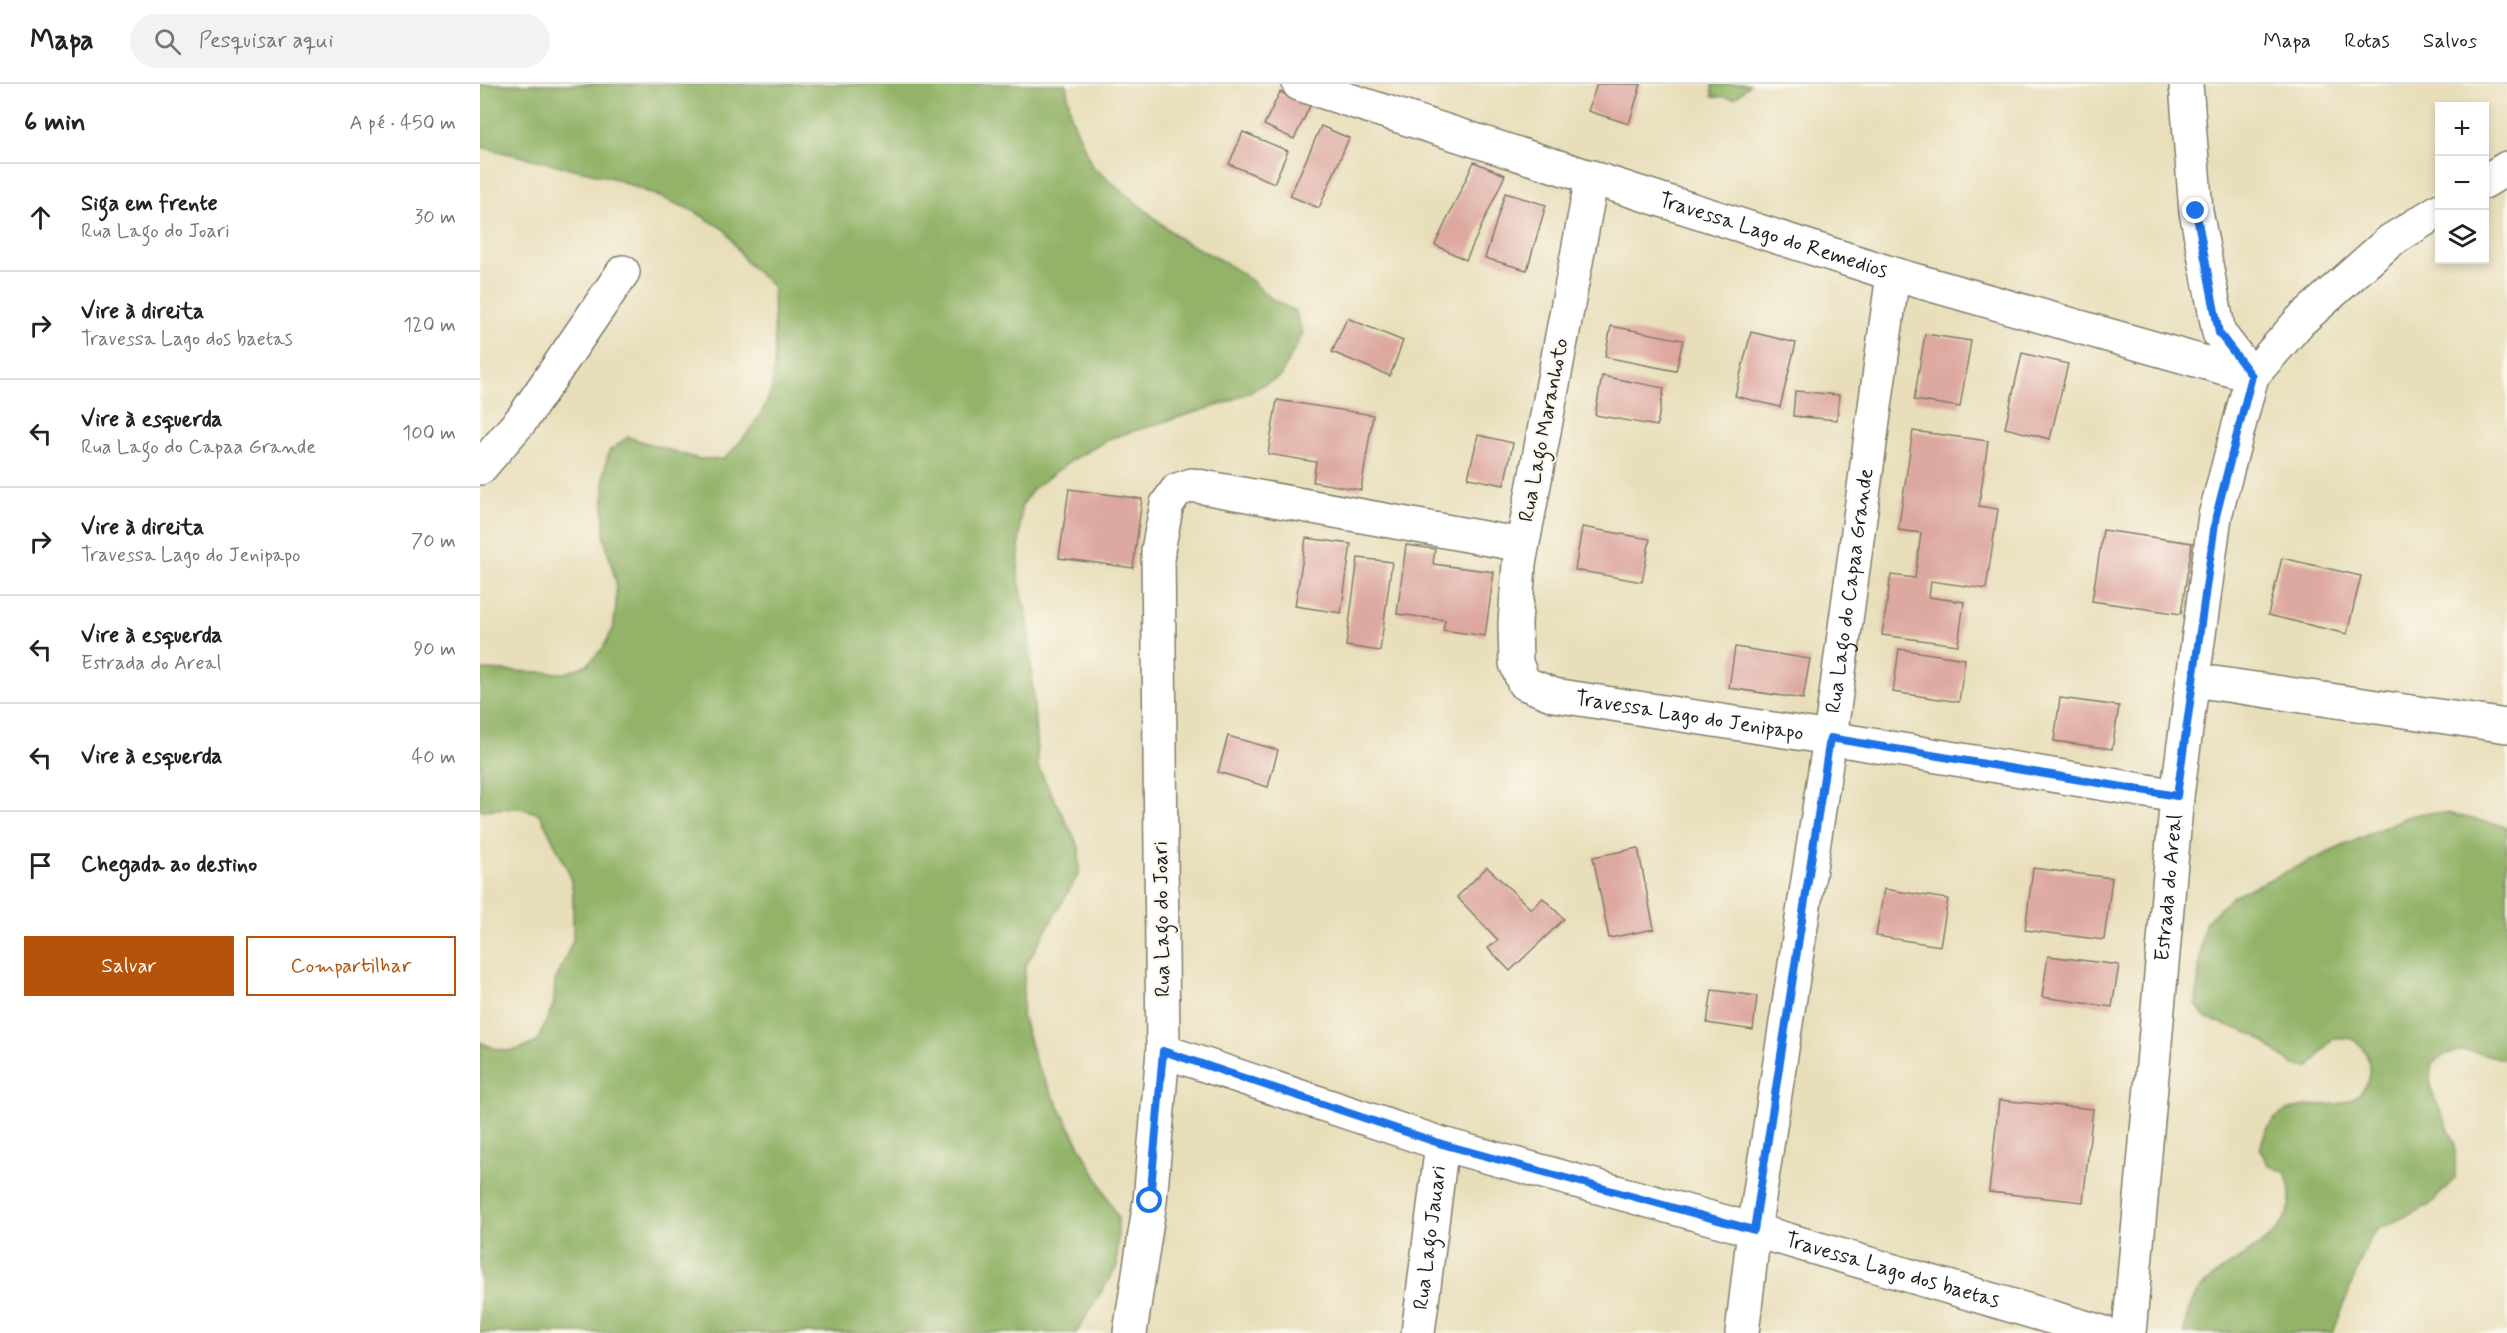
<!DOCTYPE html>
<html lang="pt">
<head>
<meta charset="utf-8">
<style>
  :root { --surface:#fff; --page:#f2f2f2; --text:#222; --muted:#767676; --line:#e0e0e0; --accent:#b45309 }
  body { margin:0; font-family:Mynerve,sans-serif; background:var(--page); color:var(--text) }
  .controls { position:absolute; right:18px; top:18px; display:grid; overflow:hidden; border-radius:0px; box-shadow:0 3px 9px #0003 }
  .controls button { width:54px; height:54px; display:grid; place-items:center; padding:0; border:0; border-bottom:2px solid var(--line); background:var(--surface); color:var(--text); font:30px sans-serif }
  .stop { position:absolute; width:18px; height:18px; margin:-14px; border:4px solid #1a73e8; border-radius:50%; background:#fff }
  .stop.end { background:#1a73e8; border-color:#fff; box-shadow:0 2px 6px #0008 }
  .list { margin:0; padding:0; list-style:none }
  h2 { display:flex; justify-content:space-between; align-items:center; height:78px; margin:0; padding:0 24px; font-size:26px }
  h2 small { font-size:20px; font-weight:400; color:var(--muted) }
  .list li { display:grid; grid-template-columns:39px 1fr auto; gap:18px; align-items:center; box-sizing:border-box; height:108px; padding:0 24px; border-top:2px solid var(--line) }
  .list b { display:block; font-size:22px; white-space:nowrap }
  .list p { margin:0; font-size:20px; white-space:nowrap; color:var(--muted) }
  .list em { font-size:20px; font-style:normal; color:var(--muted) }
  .actions { display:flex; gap:12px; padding:18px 24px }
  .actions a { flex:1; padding:14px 0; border:2px solid var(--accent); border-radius:0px; text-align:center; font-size:21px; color:var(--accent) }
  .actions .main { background:var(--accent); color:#fff }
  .icon { flex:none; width:33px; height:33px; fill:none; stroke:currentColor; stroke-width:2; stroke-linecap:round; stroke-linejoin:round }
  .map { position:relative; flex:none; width:2027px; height:1249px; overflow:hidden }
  header { display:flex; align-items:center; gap:36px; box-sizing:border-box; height:84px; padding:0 30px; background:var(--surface); border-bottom:2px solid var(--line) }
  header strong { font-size:28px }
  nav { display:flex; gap:33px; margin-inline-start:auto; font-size:21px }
  .search { width:420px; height:54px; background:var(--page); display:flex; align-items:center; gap:15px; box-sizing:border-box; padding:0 21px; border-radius:33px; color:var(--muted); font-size:22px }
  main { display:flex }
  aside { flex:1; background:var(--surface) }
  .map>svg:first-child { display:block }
</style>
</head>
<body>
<header>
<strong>Mapa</strong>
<div class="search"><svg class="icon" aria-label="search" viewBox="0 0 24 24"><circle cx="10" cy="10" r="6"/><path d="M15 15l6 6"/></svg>Pesquisar aqui</div>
<nav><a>Mapa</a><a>Rotas</a><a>Salvos</a></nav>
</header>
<main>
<aside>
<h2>6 min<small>A pé · 450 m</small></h2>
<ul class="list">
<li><svg class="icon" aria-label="ahead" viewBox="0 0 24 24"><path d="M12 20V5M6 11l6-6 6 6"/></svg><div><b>Siga em frente</b><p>Rua Lago do Joari</p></div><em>30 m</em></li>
<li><svg class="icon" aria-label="right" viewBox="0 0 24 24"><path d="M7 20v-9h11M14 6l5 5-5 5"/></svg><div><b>Vire à direita</b><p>Travessa Lago dos baetas</p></div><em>120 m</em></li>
<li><svg class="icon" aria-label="left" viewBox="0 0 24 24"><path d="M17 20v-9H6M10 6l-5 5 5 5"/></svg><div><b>Vire à esquerda</b><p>Rua Lago do Capaa Grande</p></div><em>100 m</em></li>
<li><svg class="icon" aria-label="right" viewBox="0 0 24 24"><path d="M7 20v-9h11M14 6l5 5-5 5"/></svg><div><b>Vire à direita</b><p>Travessa Lago do Jenipapo</p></div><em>70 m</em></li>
<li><svg class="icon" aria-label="left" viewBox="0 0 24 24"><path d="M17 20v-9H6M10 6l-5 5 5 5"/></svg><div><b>Vire à esquerda</b><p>Estrada do Areal</p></div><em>90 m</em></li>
<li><svg class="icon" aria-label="left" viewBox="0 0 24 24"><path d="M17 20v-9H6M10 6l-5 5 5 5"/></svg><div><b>Vire à esquerda</b></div><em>40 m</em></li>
<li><svg class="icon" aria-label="arrive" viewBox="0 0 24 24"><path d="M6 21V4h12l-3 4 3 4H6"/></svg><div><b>Chegada ao destino</b></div></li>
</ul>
<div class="actions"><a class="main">Salvar</a><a>Compartilhar</a></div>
</aside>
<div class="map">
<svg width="2027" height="1249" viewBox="0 0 2027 1249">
  <rect width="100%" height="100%" fill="#fbf7ec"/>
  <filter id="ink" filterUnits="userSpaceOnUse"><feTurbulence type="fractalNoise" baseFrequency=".0167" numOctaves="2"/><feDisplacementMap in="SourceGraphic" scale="12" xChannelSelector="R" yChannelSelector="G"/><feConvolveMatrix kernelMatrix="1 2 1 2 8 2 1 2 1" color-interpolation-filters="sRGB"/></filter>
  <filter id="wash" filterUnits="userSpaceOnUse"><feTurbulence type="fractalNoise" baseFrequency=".008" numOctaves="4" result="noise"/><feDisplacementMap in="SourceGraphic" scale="24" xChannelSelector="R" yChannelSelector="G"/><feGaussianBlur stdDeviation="1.35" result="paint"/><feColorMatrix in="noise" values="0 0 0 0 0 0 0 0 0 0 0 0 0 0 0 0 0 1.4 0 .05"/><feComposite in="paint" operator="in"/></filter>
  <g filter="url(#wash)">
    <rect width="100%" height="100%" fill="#e8deba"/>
    <g fill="#92b367" stroke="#576842" stroke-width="1.5">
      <path d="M0 0H586L591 32 612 82 700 155 744 178 771 196 793 216 815 227 823 249 800 293 746 319 631 354 592 376 553 405 541 423 538 491 548 538 558 683 599 763V789L545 883 542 931 556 980 638 1133 637 1182 596 1249H0V958C23 970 34 969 57 958L74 919 75 898 93 856V807L89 789 60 730 40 724 0 726V586L86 589 108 580 123 564 133 545 136 523V498L124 453V388L129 367 148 353 218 375H244C264 355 289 326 293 297 297 268 293 233 293 203L266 178 245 146 212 126 133 94 0 63Z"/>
      <path d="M1232 0H1270L1255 14 1233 12Z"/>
      <path d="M1945 729H1967L2027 743V976C1997 969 1979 958 1952 979L1950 995 1953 1011 1975 1059V1094L1950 1121 1898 1145 1888 1158 1853 1249H1704C1706 1230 1711 1213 1725 1200 1760 1165 1830 1152 1805 1088L1788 1081 1780 1066C1785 1040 1797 1026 1825 1022 1837 1020 1850 1022 1862 1019 1888 1013 1898 983 1881 962 1873 952 1862 953 1852 955L1830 983 1814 982 1775 951 1724 933 1716 919 1722 854 1726 838 1753 812 1929 732Z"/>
    </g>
    <g id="blocks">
      <g fill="#dda8a0">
        <path d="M1117 0H1161L1149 40 1108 27Z"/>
        <path d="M800 8 830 22 814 55 784 41Z"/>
        <path d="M841 42 869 54 839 124 810 112Z"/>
        <path d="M763 48 808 67 794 99 749 80Z"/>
        <path d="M994 78 1025 91 986 176 955 161Z"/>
        <path d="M1025 109 1066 121 1047 186 1005 174Z"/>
        <path d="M867 234 923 257 910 292 852 268Z"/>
        <path d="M1131 242 1203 256 1196 287 1125 273Z"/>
        <path d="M1271 248 1316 259 1300 323 1255 312Z"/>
        <path d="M1445 250 1491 257 1480 323 1434 316Z"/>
        <path d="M1542 269 1588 280 1570 355 1525 344Z"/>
        <path d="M1122 292 1184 304 1177 342 1115 331Z"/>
        <path d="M1315 307 1359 311 1357 336 1313 332Z"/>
        <path d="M797 316 893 331 881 406 833 398 836 378 788 370Z"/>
        <path d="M1433 347 1508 357 1499 422 1518 425 1506 505 1451 497 1449 513 1484 518 1478 561 1402 551 1411 491 1435 494 1441 449 1418 446Z"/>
        <path d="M998 351 1033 359 1024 401 988 394Z"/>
        <path d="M589 405 662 415 653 484 579 474Z"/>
        <path d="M1102 443 1170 455 1162 498 1095 486Z"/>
        <path d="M1623 446 1712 459 1701 530 1612 517Z"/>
        <path d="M826 454 871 460 861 529 815 522Z"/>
        <path d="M926 461 955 465 953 480 1014 488 1005 552 963 546 965 536 917 530Z"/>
        <path d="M878 474 912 478 900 567 866 562Z"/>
        <path d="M1802 474 1881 492 1867 550 1788 531Z"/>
        <path d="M1255 563 1330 575 1323 615 1249 604Z"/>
        <path d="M1419 565 1485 575 1479 618 1413 608Z"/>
        <path d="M1580 614 1639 622 1632 665 1574 657Z"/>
        <path d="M748 652 798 666 788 703 738 688Z"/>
        <path d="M1158 764 1174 845 1129 854 1113 773Z"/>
        <path d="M1007 783 1051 825 1063 814 1084 835 1030 887 1008 864 1018 856 977 813Z"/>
        <path d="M1553 784 1632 794 1624 856 1545 846Z"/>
        <path d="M1404 805 1468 815 1460 862 1396 852Z"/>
        <path d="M1568 872 1639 881 1632 923 1562 913Z"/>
        <path d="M1232 906 1277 912 1273 946 1227 939Z"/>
        <path d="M1519 1016 1613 1025 1603 1118 1509 1108Z"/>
      </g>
    </g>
  </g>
  <g filter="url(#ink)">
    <use href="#blocks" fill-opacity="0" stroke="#827d6b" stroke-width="1.5"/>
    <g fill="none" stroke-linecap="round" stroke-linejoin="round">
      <g stroke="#827d6b" stroke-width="36">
        <g id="minor">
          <path id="s1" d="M819 0 1413 190 1772 292"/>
          <path d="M1706 0 1716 127 1739 249 1772 292"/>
          <path id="s2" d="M1112 93 1039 480 1035 539 1036 579 1044 599 1074 611 1350 654 1697 712"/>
          <path d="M2004 98 2027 84"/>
          <path d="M0 384 43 334 143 188"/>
          <path d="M1713 596 2027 642"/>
          <path id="s3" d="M683 967 962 1060 1274 1146 1625 1249"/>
          <path d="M650 1249 670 1117 683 967 678 466 687 420 697 406 712 401 1042 461"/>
          <path id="s4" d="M938 1249 962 1060"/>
          <path id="s5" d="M1262 1249 1274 1146 1350 654 1413 190"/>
          <path id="s6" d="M1649 1249 1697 712 1735 432 1772 292 1820 237 1910 157 1960 126"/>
        </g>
      </g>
      <use href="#minor" stroke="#fff" stroke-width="33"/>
    </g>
  </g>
  <g fill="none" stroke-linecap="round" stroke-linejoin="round" filter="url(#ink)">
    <path stroke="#1a73e8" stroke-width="8" d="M670 1117 683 967 962 1060 1274 1146 1350 654 1697 712 1736 432 1772 292 1739 249 1716 127"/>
  </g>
  <g text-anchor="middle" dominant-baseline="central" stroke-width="4.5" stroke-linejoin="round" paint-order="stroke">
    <g font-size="21" fill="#1c1c1c" stroke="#fbf7ec">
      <text stroke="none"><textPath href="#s1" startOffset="498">Travessa Lago do Remedios</textPath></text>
      <text transform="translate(1064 346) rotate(-79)">Rua Lago Maranhoto</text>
      <text stroke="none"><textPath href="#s5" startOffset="750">Rua Lago do Capaa Grande</textPath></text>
      <text stroke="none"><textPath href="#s2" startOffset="684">Travessa Lago do Jenipapo</textPath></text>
      <text stroke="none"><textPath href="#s6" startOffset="447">Estrada do Areal</textPath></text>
      <text transform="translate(682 835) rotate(-91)">Rua Lago do Joari</text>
      <text stroke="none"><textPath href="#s4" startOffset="96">Rua Lago Jauari</textPath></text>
      <text stroke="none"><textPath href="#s3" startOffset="762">Travessa Lago dos baetas</textPath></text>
    </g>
  </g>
</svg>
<div class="controls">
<button>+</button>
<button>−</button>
<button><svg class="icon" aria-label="layers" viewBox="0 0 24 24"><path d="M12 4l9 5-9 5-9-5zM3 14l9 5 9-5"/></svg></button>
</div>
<div class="stop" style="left:670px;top:1117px"></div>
<div class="stop end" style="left:1716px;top:127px"></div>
</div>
</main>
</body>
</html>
